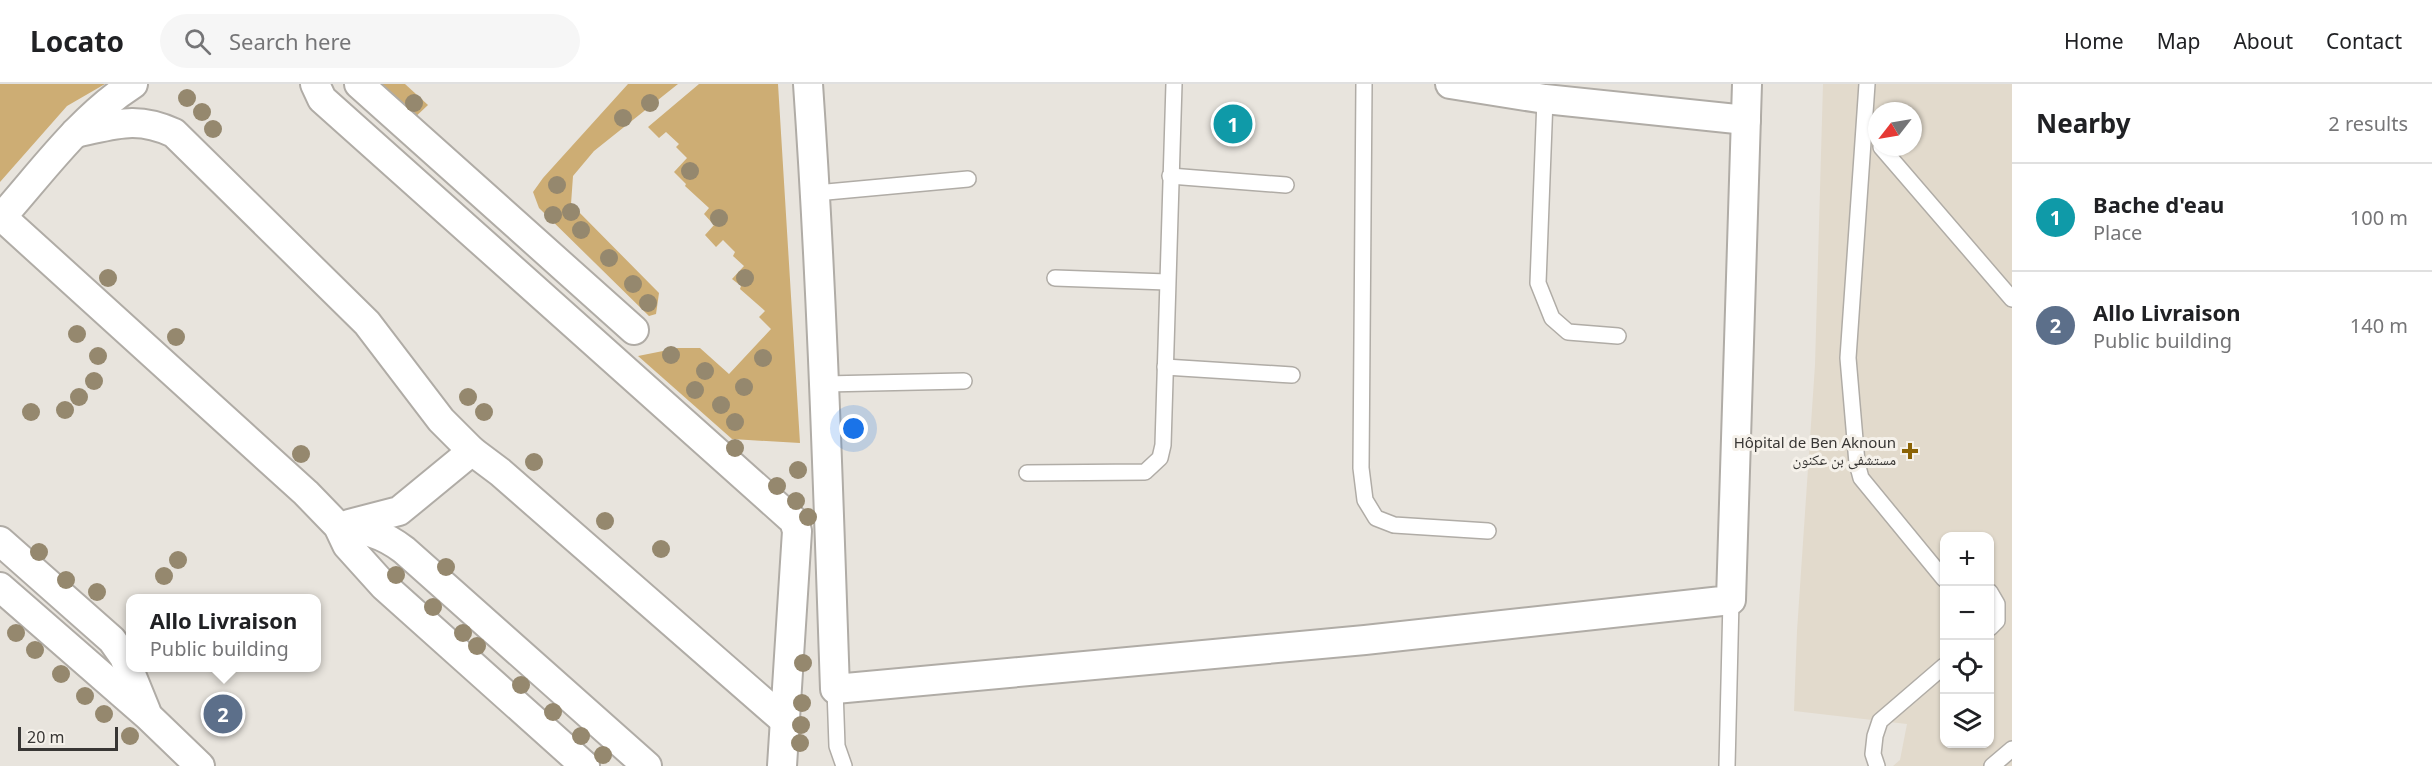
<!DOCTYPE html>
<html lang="en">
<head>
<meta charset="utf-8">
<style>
  :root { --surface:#fff; --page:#f6f6f6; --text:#202124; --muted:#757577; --line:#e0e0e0; --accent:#111827 }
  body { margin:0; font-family:"Noto Sans","Noto Naskh Arabic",sans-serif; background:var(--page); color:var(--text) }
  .controls { position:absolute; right:18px; bottom:18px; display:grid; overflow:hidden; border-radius:12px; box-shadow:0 2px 4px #0004 }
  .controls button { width:54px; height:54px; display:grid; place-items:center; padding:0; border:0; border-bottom:2px solid var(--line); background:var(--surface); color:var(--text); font:30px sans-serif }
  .compass { position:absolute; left:1868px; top:18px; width:54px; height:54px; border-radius:50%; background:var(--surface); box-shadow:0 2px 4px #0004; rotate:239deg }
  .scale { position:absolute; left:18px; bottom:15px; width:100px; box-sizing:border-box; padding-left:6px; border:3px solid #383634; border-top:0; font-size:16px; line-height:21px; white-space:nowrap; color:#383634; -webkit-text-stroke:4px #f5f1ea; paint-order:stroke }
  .you { position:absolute; left:854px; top:345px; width:21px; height:21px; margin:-15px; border:4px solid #fff; border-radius:50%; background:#1a73e8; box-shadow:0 0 0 9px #1a73e833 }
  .badge { display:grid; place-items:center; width:39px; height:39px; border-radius:50%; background:var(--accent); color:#fff; font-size:20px; font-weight:700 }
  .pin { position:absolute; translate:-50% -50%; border:3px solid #fff; box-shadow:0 2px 6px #0006 }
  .popup { position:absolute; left:126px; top:510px; width:195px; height:78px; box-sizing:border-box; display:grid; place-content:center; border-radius:12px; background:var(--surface); filter:drop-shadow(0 2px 4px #0005); font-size:20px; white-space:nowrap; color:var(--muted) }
  .popup b { font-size:22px; color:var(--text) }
  .popup::after { content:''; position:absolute; left:50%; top:100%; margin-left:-12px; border:12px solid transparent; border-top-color:var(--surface) }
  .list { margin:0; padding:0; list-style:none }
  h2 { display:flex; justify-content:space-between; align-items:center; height:78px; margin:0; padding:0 24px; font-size:26px }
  h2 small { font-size:20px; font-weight:400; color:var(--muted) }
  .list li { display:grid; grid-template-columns:39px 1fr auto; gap:18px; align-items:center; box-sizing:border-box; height:108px; padding:0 24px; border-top:2px solid var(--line) }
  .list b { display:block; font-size:22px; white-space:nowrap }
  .list p { margin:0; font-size:20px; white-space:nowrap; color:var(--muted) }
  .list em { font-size:20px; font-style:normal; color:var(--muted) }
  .icon { flex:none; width:33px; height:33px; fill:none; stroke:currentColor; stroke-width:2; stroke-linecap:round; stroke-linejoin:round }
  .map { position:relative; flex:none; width:2012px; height:682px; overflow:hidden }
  header { display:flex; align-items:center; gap:36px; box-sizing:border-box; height:84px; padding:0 30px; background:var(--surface); border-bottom:2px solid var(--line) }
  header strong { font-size:28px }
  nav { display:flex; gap:33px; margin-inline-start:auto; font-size:21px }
  .search { width:420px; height:54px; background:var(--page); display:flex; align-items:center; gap:15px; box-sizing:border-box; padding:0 21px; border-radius:33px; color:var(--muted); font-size:22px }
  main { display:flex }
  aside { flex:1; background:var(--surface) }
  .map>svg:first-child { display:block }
</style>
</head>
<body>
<header>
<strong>Locato</strong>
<div class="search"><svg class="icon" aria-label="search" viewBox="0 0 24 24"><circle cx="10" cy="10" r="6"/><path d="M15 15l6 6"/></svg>Search here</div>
<nav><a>Home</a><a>Map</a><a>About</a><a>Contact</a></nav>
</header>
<main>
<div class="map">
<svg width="2012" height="682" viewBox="0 0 2012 682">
  <rect width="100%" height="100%" fill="#e8e4dd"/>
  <path fill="#e2dacc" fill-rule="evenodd" d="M1823 0H2012V682H1893L1900 676 1907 640 1794 627 1797 547 1815 281ZM1877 27H1913V63H1877ZM1944 452H1990V660H1944Z"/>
  <g fill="#cdad74">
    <path d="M0 0H105L67 22 0 98Z"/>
    <path d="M372 0H405L428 21 412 36Z"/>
    <path d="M628 0H678L594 67 573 92 571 120 659 209 656 230 649 232 539 124 533 108 543 94Z"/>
    <path d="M699 0H778L800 359 732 355 638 272 678 264H700L729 290 771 245 759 233 765 227 740 205 741 202 732 195 744 182 733 172 735 168 723 156 716 163 705 151 714 141 704 130 709 124 685 102 686 100 674 88 687 74 676 63 679 60 666 48 659 54 648 43Z"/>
  </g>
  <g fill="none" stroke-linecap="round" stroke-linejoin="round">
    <g stroke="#b0aca6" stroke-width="18">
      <g id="lane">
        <path d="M1364 0 1361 384 1365 416 1376 434 1394 441 1488 447"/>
        <path d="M1867 0 1848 274 1857 379 1861 394 1944 495"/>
        <path d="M1545 15 1538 199 1552 234 1568 248 1618 252"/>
        <path d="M1881 63 2012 215"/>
        <path d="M1170 92 1286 101"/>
        <path d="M816 109 968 95"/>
        <path d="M1055 194 1167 198"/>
        <path d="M1165 283 1292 291"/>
        <path d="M825 300 964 297"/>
        <path d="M1027 389 1145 388 1160 374 1163 361 1174 0"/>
        <path d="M1990 508 1997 520V537L1990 544"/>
        <path d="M835 605 837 662 844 682"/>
        <path d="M1727 682 1731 516"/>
        <path d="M1877 682 1873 670 1875 652 1880 637 1944 582"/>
        <path d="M1992 682 2012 665"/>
      </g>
    </g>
    <g stroke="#b0aca6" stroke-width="32">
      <g id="street">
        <path d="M315 0 322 15 794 437 797 447 782 682"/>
        <path d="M359 0 634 246"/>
        <path d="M808 0C822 202 828 403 835 605L1365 556 1731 516 1747 0"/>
        <path d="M1450 0 1545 15 1746 36"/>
        <path d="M75 49C114 41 136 31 174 49L367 239 441 336 472 367 500 388 785 637"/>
        <path d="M2 133 306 409 338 442 347 461 384 502 585 682"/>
        <path d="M0 135C42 88 80 34 133 0"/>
        <path d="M349 440 399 427 472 367"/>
        <path d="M338 442C365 446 382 449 404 466L647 682"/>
        <path d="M0 457 112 556 124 573 146 627"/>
        <path d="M0 503 148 632 200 682"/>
      </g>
    </g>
    <use href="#lane" stroke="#fff" stroke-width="15"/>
    <use href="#street" stroke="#fff" stroke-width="28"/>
  </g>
  <g fill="#95886e">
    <circle cx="187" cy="14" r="9"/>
    <circle cx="414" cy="19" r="9"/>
    <circle cx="650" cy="19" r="9"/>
    <circle cx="202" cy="28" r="9"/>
    <circle cx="623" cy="34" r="9"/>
    <circle cx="213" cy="45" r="9"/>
    <circle cx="690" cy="87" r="9"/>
    <circle cx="557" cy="101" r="9"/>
    <circle cx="571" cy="128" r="9"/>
    <circle cx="553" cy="131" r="9"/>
    <circle cx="719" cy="134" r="9"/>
    <circle cx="581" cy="146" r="9"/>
    <circle cx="609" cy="174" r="9"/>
    <circle cx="108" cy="194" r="9"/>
    <circle cx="745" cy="194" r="9"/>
    <circle cx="633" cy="200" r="9"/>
    <circle cx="648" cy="219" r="9"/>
    <circle cx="77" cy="250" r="9"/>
    <circle cx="176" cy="253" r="9"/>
    <circle cx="671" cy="271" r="9"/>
    <circle cx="98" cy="272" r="9"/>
    <circle cx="763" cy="274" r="9"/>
    <circle cx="705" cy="287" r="9"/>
    <circle cx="94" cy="297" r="9"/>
    <circle cx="744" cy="303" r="9"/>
    <circle cx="695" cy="306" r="9"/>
    <circle cx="79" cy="313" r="9"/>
    <circle cx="468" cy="313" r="9"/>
    <circle cx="721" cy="321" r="9"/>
    <circle cx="65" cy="326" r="9"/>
    <circle cx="31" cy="328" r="9"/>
    <circle cx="484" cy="328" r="9"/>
    <circle cx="735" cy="338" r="9"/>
    <circle cx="735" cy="364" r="9"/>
    <circle cx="301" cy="370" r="9"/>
    <circle cx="534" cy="378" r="9"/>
    <circle cx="798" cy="386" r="9"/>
    <circle cx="777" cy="402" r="9"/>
    <circle cx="796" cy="417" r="9"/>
    <circle cx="808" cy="433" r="9"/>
    <circle cx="605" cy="437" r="9"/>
    <circle cx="661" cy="465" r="9"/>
    <circle cx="39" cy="468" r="9"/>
    <circle cx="178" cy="476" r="9"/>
    <circle cx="446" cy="483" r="9"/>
    <circle cx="396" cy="491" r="9"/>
    <circle cx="164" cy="492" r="9"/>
    <circle cx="66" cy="496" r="9"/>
    <circle cx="97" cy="508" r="9"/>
    <circle cx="433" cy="523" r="9"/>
    <circle cx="16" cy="549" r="9"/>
    <circle cx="463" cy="549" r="9"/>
    <circle cx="477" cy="562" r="9"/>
    <circle cx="35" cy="566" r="9"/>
    <circle cx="803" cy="579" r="9"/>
    <circle cx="61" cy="590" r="9"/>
    <circle cx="521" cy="601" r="9"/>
    <circle cx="85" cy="612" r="9"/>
    <circle cx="802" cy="619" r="9"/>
    <circle cx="553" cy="628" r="9"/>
    <circle cx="104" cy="630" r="9"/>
    <circle cx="801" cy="641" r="9"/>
    <circle cx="130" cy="652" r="9"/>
    <circle cx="581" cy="652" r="9"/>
    <circle cx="800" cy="659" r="9"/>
    <circle cx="603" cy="671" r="9"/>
  </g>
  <path fill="#8b6305" stroke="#f5f1ea" stroke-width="2" d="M1907 358h6v6h6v6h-6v6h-6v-6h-6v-6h6z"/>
  <g text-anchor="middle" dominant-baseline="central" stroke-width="6" stroke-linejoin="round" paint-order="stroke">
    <g font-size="15" fill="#383634" stroke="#f5f1ea" text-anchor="end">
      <text x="1896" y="358">Hôpital de Ben Aknoun<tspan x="1896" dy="17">مستشفى بن عكنون</tspan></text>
    </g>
  </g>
</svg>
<div class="controls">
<button>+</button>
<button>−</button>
<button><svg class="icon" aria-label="locate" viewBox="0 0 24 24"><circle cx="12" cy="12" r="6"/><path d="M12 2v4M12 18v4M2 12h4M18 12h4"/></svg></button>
<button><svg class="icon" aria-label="layers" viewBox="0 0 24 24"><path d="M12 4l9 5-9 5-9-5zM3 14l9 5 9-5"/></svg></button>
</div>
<svg class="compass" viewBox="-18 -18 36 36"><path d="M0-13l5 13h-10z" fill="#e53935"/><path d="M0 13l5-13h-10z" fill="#757577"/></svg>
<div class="scale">20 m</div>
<div class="you"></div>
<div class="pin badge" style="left:1233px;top:40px;background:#0f9aa8">1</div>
<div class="pin badge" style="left:223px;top:630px;background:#5c6f8a">2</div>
<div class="popup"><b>Allo Livraison</b>Public building</div>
</div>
<aside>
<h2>Nearby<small>2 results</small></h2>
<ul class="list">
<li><span class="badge" style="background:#0f9aa8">1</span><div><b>Bache d'eau</b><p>Place</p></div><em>100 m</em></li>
<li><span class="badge" style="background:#5c6f8a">2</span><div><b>Allo Livraison</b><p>Public building</p></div><em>140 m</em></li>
</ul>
</aside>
</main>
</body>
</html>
